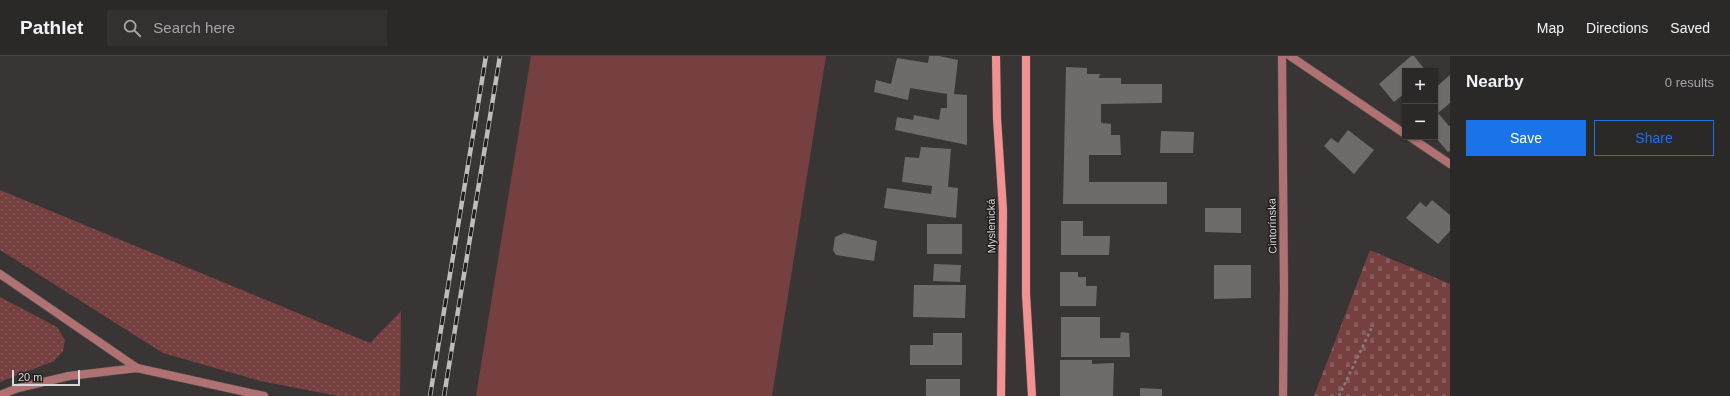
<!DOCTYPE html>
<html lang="en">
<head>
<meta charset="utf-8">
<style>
  :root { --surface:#2b2828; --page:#333030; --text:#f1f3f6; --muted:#a6a6a8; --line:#474445; --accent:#1a73e8 }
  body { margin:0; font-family:Arial,sans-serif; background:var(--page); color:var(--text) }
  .controls { position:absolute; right:12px; top:12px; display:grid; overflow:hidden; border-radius:0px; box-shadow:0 1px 3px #0004 }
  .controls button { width:36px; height:36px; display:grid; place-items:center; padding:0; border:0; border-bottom:1px solid var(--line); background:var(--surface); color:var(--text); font:20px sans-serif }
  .scale { position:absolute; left:12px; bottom:10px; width:68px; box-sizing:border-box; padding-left:4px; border:2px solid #d9d7d7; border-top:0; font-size:11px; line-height:14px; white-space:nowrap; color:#d9d7d7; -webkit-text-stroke:3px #1f1d1d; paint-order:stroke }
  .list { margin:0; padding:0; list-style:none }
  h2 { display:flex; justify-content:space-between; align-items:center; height:52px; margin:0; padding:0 16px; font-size:17px }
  h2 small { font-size:13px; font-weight:400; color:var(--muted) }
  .actions { display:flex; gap:8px; padding:12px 16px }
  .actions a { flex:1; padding:9px 0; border:1px solid var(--accent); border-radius:0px; text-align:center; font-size:14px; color:var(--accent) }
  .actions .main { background:var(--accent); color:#fff }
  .icon { flex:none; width:22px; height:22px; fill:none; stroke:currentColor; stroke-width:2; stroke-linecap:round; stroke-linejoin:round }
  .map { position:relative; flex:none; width:1450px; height:340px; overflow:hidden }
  header { display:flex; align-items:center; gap:24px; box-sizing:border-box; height:56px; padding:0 20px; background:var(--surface); border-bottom:1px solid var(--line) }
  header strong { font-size:19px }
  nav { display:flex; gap:22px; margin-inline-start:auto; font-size:14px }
  .search { width:280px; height:36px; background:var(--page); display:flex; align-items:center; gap:10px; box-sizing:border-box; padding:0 14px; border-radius:0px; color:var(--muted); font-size:15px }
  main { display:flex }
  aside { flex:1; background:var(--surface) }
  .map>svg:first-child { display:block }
</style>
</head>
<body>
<header>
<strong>Pathlet</strong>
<div class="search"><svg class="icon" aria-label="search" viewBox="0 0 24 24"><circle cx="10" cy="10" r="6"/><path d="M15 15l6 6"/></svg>Search here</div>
<nav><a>Map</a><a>Directions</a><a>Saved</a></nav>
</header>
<main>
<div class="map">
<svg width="1450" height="340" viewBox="0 0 1450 340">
  <defs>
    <pattern id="grass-dots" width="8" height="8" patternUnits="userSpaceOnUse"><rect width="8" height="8" fill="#764041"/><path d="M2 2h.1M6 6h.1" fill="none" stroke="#895b5c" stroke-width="1.8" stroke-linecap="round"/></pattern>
    <pattern id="cemetery-stones" width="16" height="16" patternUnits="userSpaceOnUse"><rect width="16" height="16" fill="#764041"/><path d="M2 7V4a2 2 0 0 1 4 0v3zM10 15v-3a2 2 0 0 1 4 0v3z" fill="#895b5c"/></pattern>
  </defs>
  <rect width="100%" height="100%" fill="#393535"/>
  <g fill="url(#grass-dots)">
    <path d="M0 134 370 287 401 255 400 340H338L260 325 163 297 0 194Z"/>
    <path d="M0 241 57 271 65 284 63 295 54 305 0 326Z"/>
  </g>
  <path fill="url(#cemetery-stones)" d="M1370 194 1450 228V340H1314Z"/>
  <path fill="#764041" d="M531 0H826L772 340H476Z"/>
  <g fill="#706b6b">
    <path d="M929 0H939L958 4 954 38 967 39V89L895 74 897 61 913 64 914 59 939 64 941 52H947V38L910 32 908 44 874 36 876 24 891 28 897 2 928 7Z"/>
    <path d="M1411 0H1414L1426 15H1405V37L1394 46 1379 28Z"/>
    <path d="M1066 11 1087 12V18H1100L1099 22H1121V28H1162V47L1101 48V67L1111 68V79H1120L1121 99H1089V126H1167V148H1063Z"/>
    <path d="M1450 19V47L1438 57 1449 70H1450V95L1448 96 1435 81V32Z"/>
    <path d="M1348 74 1374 94 1354 118 1324 90 1331 82 1338 87Z"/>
    <path d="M1161 75 1194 76 1193 97H1160Z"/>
    <path d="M921 91 951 93 948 131 958 132 956 162 884 152 887 132 931 138 932 130 902 126 905 101 919 102Z"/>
    <path d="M1432 144 1450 159V175L1438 188 1406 162 1420 146 1426 151Z"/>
    <path d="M1205 152H1241V177L1205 176Z"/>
    <path d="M1061 165H1083V180H1110L1109 199H1061Z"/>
    <rect x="927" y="168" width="35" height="30"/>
    <path d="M844 177 877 185 874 205 836 199 833 194 835 181Z"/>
    <path d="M934 208 961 209 960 226 933 225Z"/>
    <path d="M1214 209H1251V242L1214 243Z"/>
    <path d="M1060 216H1078V221H1086V230H1097L1096 250H1060Z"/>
    <path d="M914 229H966L965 262 913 261Z"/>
    <path d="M1061 261H1100V282H1120L1121 276 1129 277 1130 301H1061Z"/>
    <path d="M933 277H962V309H910V289H933Z"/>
    <path d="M1060 304H1092V308L1114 307 1113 340H1060Z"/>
    <rect x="926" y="323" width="34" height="17"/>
    <path d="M1140 332 1162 333V340H1140Z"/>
  </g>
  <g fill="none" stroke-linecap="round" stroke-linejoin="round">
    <g stroke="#565252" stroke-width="9">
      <path id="lane" d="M0 218 137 312"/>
    </g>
    <g stroke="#565252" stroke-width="9">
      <g id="street">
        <path d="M1282 0 1284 232 1283 340"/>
        <path d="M1290 0 1405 78"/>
        <path d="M1410 81 1450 108"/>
        <path d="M0 339 18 332 69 320 137 312 264 340"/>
      </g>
    </g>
    <g stroke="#565252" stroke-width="9">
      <g id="secondary">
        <path d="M996 0 997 62 1003 154 1001 340"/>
        <path d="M1026 0V238L1032 340"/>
      </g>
    </g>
    <path stroke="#837f7f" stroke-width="2.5" stroke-dasharray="3 3" stroke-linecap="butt" d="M1339 340 1373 269"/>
    <use href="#lane" stroke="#af7171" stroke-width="8"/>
    <use href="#street" stroke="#af7171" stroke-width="8"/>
    <use href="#secondary" stroke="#f29192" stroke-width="8"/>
    <g stroke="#bebcbc" stroke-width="4.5">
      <g id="rail">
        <path d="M430 340 486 0"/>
        <path d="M444 340 500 0"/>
      </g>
    </g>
    <use href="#rail" stroke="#1f1d1d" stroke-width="3" stroke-dasharray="9" stroke-linecap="butt"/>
  </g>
  <g text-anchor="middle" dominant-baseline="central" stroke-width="3" stroke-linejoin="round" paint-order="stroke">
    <g font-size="11" fill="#d9d7d7" stroke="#1f1d1d">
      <text transform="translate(991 170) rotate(-91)">Myslenická</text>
      <text transform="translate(1272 170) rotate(-91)">Cintorínska</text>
    </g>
  </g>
</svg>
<div class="controls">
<button>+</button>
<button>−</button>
</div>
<div class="scale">20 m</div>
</div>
<aside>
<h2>Nearby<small>0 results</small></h2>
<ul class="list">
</ul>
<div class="actions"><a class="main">Save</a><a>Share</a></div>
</aside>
</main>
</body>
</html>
